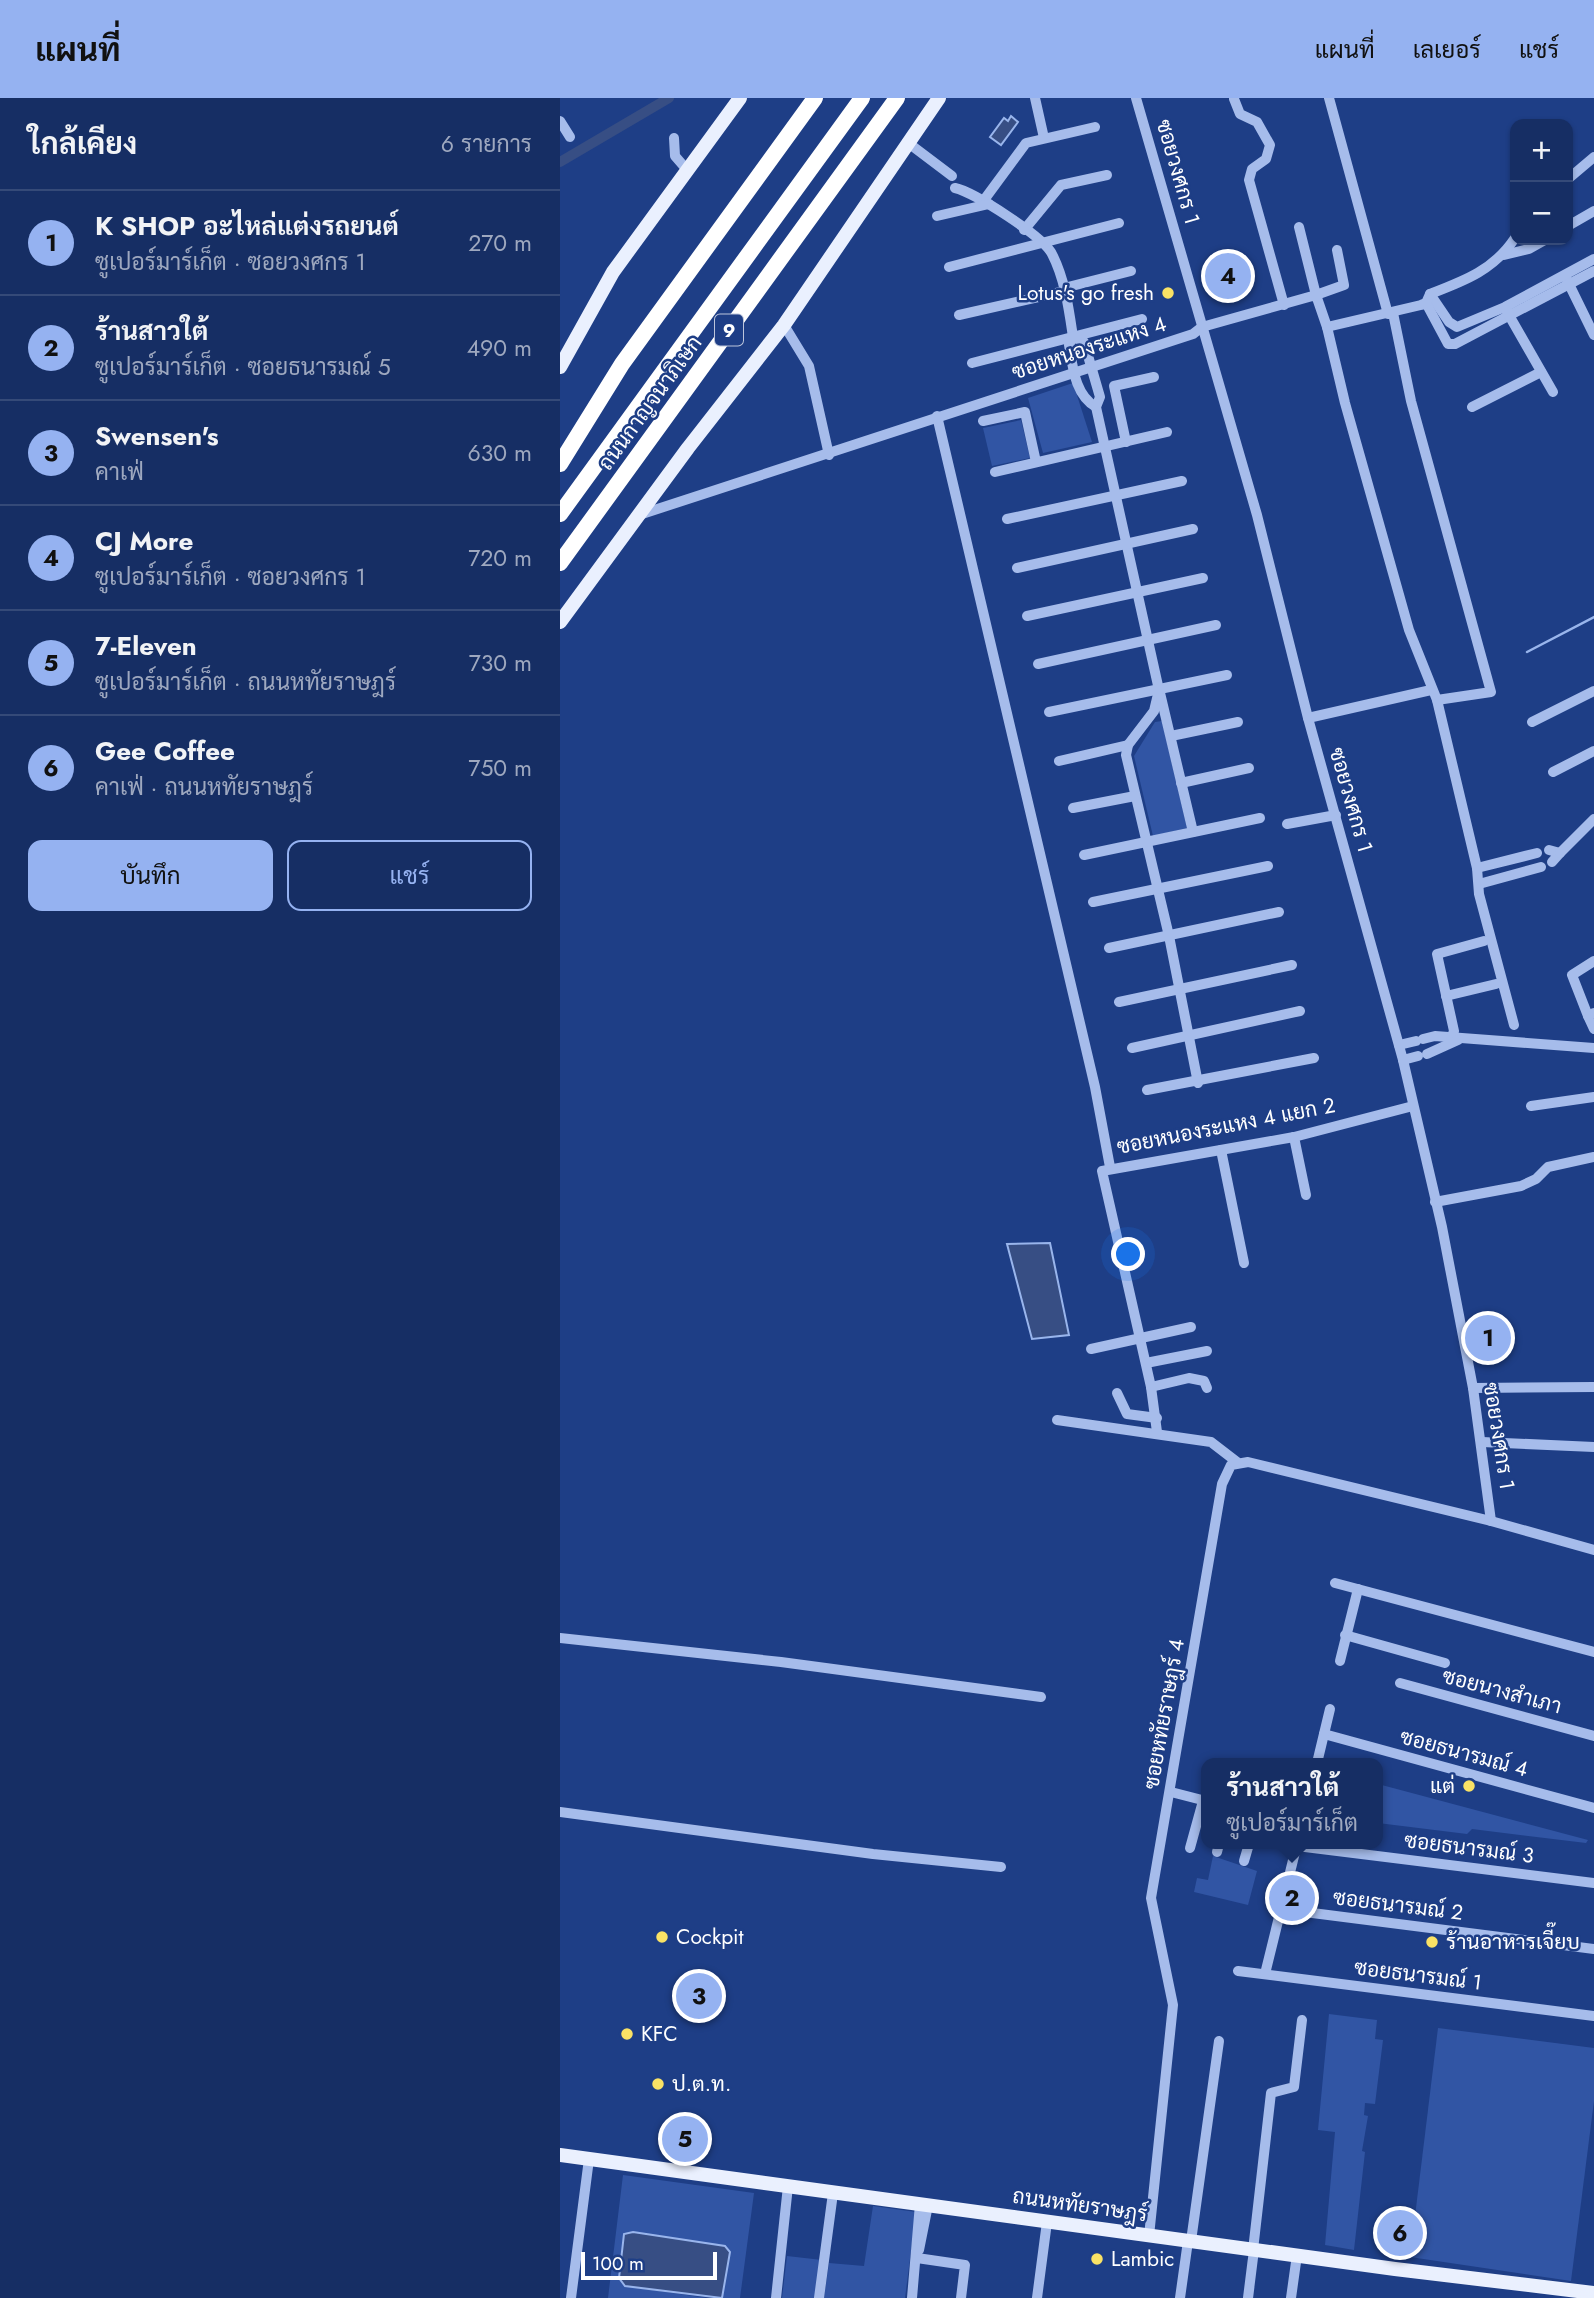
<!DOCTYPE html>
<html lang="th">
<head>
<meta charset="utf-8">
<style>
  :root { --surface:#162e64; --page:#1f366a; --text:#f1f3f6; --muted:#9ea8bf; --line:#354a78; --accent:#95b2f1 }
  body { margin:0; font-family:Jost,Sarabun,sans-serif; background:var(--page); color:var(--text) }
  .controls { position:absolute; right:21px; top:21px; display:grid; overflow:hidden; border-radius:14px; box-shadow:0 2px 5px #0004 }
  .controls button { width:63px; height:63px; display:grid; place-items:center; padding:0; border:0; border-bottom:2px solid var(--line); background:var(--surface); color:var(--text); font:35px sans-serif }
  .scale { position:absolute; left:21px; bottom:18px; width:136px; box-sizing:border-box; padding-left:7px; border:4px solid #fff; border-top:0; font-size:19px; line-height:24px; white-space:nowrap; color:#fff; -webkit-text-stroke:5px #1e3e86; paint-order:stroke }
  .you { position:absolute; left:569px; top:1157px; width:24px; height:24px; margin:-18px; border:5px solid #fff; border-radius:50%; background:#1a73e8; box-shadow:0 0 0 10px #1a73e833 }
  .badge { display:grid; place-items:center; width:46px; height:46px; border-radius:50%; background:var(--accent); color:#111; font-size:23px; font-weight:700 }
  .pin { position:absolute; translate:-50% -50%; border:4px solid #fff; box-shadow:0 2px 7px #0006 }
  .popup { position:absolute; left:641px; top:1660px; width:182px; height:91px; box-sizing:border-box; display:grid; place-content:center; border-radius:14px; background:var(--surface); filter:drop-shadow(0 2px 5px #0005); font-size:23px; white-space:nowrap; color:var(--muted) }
  .popup b { font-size:26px; color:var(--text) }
  .popup::after { content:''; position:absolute; left:50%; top:100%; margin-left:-14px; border:14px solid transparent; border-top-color:var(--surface) }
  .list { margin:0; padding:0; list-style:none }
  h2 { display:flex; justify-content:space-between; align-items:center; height:91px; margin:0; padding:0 28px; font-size:30px }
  h2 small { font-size:23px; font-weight:400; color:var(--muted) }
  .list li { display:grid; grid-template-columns:46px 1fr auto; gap:21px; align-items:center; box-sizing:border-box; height:105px; padding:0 28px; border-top:2px solid var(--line) }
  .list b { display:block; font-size:26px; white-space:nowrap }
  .list p { margin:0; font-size:23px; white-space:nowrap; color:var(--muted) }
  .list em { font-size:23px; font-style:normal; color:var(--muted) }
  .actions { display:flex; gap:14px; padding:21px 28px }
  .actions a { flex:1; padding:16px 0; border:2px solid var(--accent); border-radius:14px; text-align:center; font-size:24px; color:var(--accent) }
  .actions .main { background:var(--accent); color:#111 }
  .map { position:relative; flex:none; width:1034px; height:2200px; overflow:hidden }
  header { display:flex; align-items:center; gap:42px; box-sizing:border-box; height:98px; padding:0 35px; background:var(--accent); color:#111 }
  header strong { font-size:33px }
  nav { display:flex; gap:38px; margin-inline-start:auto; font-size:24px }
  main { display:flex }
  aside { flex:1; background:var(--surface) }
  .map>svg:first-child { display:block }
</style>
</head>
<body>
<header>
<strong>แผนที่</strong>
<nav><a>แผนที่</a><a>เลเยอร์</a><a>แชร์</a></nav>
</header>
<main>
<aside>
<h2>ใกล้เคียง<small>6 รายการ</small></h2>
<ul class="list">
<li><span class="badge">1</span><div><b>K SHOP อะไหล่แต่งรถยนต์</b><p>ซูเปอร์มาร์เก็ต · ซอยวงศกร 1</p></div><em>270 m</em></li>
<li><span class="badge">2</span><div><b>ร้านสาวใต้</b><p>ซูเปอร์มาร์เก็ต · ซอยธนารมณ์ 5</p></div><em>490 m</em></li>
<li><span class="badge">3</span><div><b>Swensen's</b><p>คาเฟ่</p></div><em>630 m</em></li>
<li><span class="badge">4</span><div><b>CJ More</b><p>ซูเปอร์มาร์เก็ต · ซอยวงศกร 1</p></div><em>720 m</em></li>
<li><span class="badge">5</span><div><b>7-Eleven</b><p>ซูเปอร์มาร์เก็ต · ถนนหทัยราษฎร์</p></div><em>730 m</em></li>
<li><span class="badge">6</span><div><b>Gee Coffee</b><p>คาเฟ่ · ถนนหทัยราษฎร์</p></div><em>750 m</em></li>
</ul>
<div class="actions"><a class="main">บันทึก</a><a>แชร์</a></div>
</aside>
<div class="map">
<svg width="1034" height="2200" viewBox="0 0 1034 2200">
  <rect width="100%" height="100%" fill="#1e3e86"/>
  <g fill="#3155a4">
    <path d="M513 285 532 344 483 355 468 300Z"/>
    <path d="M461 322 470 360 432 368 423 330Z"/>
    <path d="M602 623 627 730 593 738 574 658 595 624Z"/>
    <path d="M818 1686 1028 1742 1026 1745 912 1731 907 1736 818 1725Z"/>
    <path d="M653 1758 697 1773 688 1807 634 1794 637 1780 648 1782Z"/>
    <path d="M769 1916 817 1922 815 1941 823 1942 815 2006 805 2005 804 2017 808 2018 802 2053 805 2054 794 2152 765 2147 775 2034 758 2032Z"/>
    <path d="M878 1930 1034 1950V2003L1011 2183 850 2159Z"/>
    <path d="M63 2077 194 2095 180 2200H162L165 2148 73 2134 65 2188 147 2200H48Z"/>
    <path d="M313 2108 356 2114 345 2200H264L269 2165 304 2168Z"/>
    <path d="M227 2158 262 2162 257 2200H222Z"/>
  </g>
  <g fill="#374e84" stroke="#99b5ec" stroke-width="2">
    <path d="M451 18 458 24 441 47 430 39 444 20 448 23Z"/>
    <path d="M490 1145 509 1237 472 1241 447 1146Z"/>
    <path d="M73 2134 165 2148 170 2154 162 2200 65 2188 59 2180 64 2136Z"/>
  </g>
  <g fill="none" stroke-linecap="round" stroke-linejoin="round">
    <path stroke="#99b5ec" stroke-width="2.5" d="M967 554 1034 519"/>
    <path stroke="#374e84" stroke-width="10" d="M0 64 109 0"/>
    <g stroke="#a6bceb" stroke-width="10">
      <path d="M475 0 484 40"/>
      <path d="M576 0 697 417 748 620 843 962 882 1129 913 1290 931 1423"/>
      <path d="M769 0 828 216"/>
      <path d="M674 1 680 16 697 24 710 47 706 61 692 71 689 82 724 207"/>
      <path d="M0 23 10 39"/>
      <path d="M114 40 115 58 128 73"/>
      <path d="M347 44 392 78"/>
      <path d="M1008 81 1034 59"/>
      <path d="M395 90C414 94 484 139 492 156 505 181 509 212 513 239L509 247C513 270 515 297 536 309"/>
      <path d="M424 102 466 45 535 29"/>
      <path d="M377 118 429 106"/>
      <path d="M1008 128 1034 113"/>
      <path d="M739 129 756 197 784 187 777 152"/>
      <path d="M464 132 501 87 547 77"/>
      <path d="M944 157 969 151 985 142"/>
      <path d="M389 169 559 125"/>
      <path d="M1007 182 1034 237"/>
      <path d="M504 190 571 173"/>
      <path d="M870 196 889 224 897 229 945 209 1034 161"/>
      <path d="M866 205 888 246H895L1034 173"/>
      <path d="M946 212 993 294"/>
      <path d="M833 215 851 303 931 594 877 602"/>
      <path d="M399 217 505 193"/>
      <path d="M224 227 249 268 269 357"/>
      <path d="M767 229 785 305 849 532 877 602 917 770 919 796 954 927"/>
      <path d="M513 239 524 244 540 299 536 309 599 592 594 613 568 647 566 657 609 838 638 985"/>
      <path d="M412 265 582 221"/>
      <path d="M912 309 981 274"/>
      <path d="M377 318 535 989 550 1069"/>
      <path d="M423 323 465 314 476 364"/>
      <path d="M566 344 554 288 594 279"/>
      <path d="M435 374 607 334"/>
      <path d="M79 417 633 236 642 229 756 197 767 229 861 207 866 205 870 196C904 183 934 172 955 140"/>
      <path d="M447 421 622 383"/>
      <path d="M457 470 633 431"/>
      <path d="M467 518 643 480"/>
      <path d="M478 566 656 527"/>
      <path d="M600 595 633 734"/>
      <path d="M489 614 667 577"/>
      <path d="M748 620 871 592"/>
      <path d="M972 624 1034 593"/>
      <path d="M611 638 678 624"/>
      <path d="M499 663 568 647"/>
      <path d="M993 674 1034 653"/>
      <path d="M621 685 689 670"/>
      <path d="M513 710 575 698"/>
      <path d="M727 726 776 717"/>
      <path d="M989 752 1000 755 992 764"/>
      <path d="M1000 755 1034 721"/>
      <path d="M524 757 700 720"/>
      <path d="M917 770 977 755"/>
      <path d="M919 786 981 769"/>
      <path d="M533 804 708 768"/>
      <path d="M549 850 719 814"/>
      <path d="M886 898 936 886"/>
      <path d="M559 904 732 867"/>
      <path d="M1034 915 1028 918 1034 931"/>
      <path d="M1028 918 1012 877 1034 863"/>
      <path d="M863 941 875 938 1034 950"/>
      <path d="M891 941 894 933 877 856 924 843"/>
      <path d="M839 947 856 943"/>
      <path d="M572 950 740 913"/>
      <path d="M867 956 898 942"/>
      <path d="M843 962 858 958"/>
      <path d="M587 992 754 960"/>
      <path d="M971 1008 1034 999"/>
      <path d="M734 1039 746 1097"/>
      <path d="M661 1052 684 1165"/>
      <path d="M875 1104 961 1088 976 1081 988 1069 1034 1059"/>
      <path d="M531 1251 631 1229"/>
      <path d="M586 1265 647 1253"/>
      <path d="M591 1289 629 1280 644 1283 647 1290"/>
      <path d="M913 1290 1034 1289"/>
      <path d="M557 1295 567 1316 597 1320"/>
      <path d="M497 1322 651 1344 677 1364"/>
      <path d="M597 1334 591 1289 542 1073 734 1039 853 1008"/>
      <path d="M922 1344 1034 1349"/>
      <path d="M775 1485 1034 1554"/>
      <path d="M785 1537 885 1565"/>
      <path d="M0 1540 221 1564 481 1599"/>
      <path d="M780 1563 798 1491"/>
      <path d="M840 1585 1034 1638"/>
      <path d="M764 1636 1034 1710"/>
      <path d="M757 1665 770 1611"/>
      <path d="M611 1694 646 1703"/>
      <path d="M0 1714 313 1756 441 1769"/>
      <path d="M737 1748 1034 1785"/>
      <path d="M630 1750 643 1703"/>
      <path d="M657 1754 659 1746"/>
      <path d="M684 1763 689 1746"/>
      <path d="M721 1811 1034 1851"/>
      <path d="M678 1873 1034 1918"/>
      <path d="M705 1876 737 1746"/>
      <path d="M589 2138 613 1907 591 1800 662 1386 671 1367 688 1364 931 1423 1034 1452"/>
      <path d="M631 2143 659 1943"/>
      <path d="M359 2152 368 2107"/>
      <path d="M693 2152 711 1995 734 1989 742 1922"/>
      <path d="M357 2160 405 2167 401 2200"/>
      <path d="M11 2200 29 2061"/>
      <path d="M216 2200 228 2088"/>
      <path d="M259 2200 273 2095"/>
      <path d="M352 2200 360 2106"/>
      <path d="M477 2200 487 2124"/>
      <path d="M620 2200 628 2143"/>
      <path d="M688 2200 694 2152"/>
      <path d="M731 2200 737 2157"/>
    </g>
    <g stroke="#eaf0fe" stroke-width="14">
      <path d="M0 269 53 174 180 0"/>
      <path d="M0 524 128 350 224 227 379 0"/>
      <path d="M0 2057 835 2171 1034 2195"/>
    </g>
    <g stroke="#fff" stroke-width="16">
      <path d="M0 366 62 266 255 0"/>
      <path d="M0 416 302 0"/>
      <path d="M0 465 337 0"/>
    </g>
  </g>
  <g fill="#fae265" stroke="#1e3e86" stroke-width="2.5">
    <circle cx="608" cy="195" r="7"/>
    <circle cx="909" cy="1688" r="7"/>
    <circle cx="102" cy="1839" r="7"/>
    <circle cx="872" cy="1844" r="7"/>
    <circle cx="67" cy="1936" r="7"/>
    <circle cx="98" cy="1986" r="7"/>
    <circle cx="537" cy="2161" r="7"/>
  </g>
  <g text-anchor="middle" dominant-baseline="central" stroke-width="5" stroke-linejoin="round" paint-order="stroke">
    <rect fill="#1e3e86" stroke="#bcc5db" stroke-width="2" x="155" y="216.5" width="28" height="31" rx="5"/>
    <g font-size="19" font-weight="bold" fill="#fff">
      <text x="169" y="232">9</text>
    </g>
    <g font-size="21" fill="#fff" stroke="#1e3e86">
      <text transform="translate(618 74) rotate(74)">ซอยวงศกร 1</text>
      <text transform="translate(529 250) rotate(-18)">ซอยหนองระแหง 4</text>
      <text transform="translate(90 305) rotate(-54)">ถนนกาญจนาภิเษก</text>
      <text transform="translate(791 702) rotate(74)">ซอยวงศกร 1</text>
      <text transform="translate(666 1028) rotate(-11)">ซอยหนองระแหง 4 แยก 2</text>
      <text transform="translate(939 1338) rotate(81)">ซอยวงศกร 1</text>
      <text transform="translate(942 1593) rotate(15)">ซอยนางสำเภา</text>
      <text transform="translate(604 1616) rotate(-80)">ซอยหทัยราษฎร์ 4</text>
      <text transform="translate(904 1655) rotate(15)">ซอยธนารมณ์ 4</text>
      <text transform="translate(909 1750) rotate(7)">ซอยธนารมณ์ 3</text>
      <text transform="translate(838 1807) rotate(7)">ซอยธนารมณ์ 2</text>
      <text transform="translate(858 1877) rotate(7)">ซอยธนารมณ์ 1</text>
      <text transform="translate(520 2107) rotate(8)">ถนนหทัยราษฎร์</text>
    </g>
    <g font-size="21" fill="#fff" stroke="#1e3e86" text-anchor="start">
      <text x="594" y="195" text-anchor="end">Lotus's go fresh</text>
      <text x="895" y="1688" text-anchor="end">แต่</text>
      <text x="116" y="1839">Cockpit</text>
      <text x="886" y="1844">ร้านอาหารเจี๊ยบ</text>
      <text x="81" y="1936">KFC</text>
      <text x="112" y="1986">ป.ต.ท.</text>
      <text x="551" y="2161">Lambic</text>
    </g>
  </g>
</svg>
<div class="controls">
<button>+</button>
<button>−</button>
</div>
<div class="scale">100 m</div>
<div class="you"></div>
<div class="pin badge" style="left:928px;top:1240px">1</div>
<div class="pin badge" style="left:732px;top:1800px">2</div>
<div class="popup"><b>ร้านสาวใต้</b>ซูเปอร์มาร์เก็ต</div>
<div class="pin badge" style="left:139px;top:1898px">3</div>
<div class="pin badge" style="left:668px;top:178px">4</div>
<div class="pin badge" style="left:125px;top:2041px">5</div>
<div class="pin badge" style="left:840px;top:2135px">6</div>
</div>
</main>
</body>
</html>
